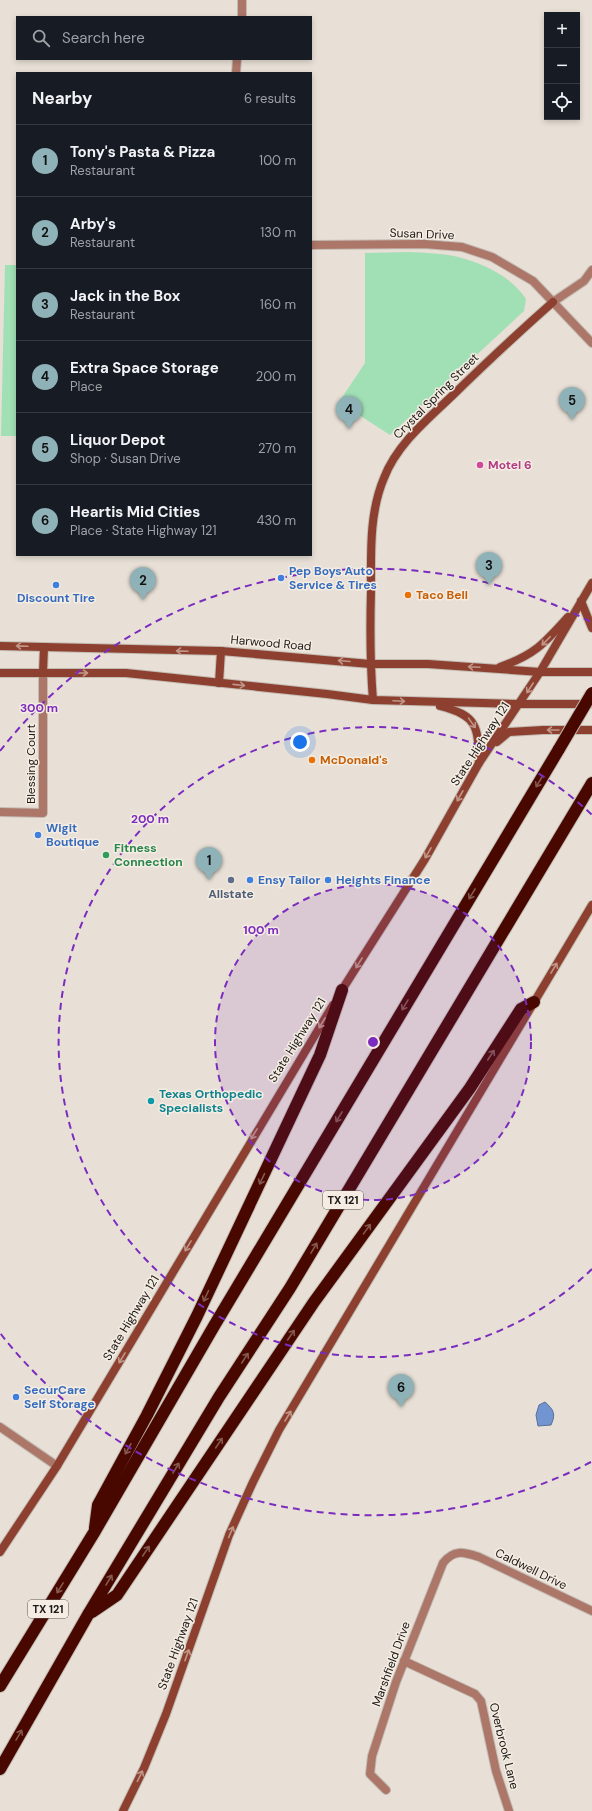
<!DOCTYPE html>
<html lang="en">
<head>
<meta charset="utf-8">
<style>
  :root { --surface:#171b24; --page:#242831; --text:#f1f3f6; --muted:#9ea1a6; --line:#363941; --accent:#8eb2b7 }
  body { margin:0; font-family:"DM Sans",sans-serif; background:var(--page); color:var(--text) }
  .controls { position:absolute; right:12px; top:12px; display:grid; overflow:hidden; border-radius:0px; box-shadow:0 2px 6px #0003 }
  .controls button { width:36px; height:36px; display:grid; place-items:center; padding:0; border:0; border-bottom:1px solid var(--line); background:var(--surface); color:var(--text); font:20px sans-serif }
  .you { position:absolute; left:300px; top:742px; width:14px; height:14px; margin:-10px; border:3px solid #fff; border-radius:50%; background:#1a73e8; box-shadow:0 0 0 6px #1a73e833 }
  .badge { display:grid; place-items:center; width:26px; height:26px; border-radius:50%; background:var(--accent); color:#111; font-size:13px; font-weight:700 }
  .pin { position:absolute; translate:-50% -33px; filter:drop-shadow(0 1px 2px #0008) }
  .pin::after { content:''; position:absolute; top:21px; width:14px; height:12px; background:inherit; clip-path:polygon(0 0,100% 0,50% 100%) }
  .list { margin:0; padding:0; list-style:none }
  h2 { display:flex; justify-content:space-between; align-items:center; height:52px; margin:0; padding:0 16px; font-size:17px }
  h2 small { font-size:13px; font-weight:400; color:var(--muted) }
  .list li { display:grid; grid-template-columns:26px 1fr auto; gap:12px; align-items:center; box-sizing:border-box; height:72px; padding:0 16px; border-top:1px solid var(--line) }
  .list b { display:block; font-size:15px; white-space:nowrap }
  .list p { margin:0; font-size:13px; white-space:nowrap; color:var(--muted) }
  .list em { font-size:13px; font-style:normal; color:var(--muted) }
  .icon { flex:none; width:22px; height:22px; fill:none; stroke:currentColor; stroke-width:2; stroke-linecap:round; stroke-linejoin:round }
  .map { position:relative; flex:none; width:592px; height:1811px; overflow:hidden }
  .search { position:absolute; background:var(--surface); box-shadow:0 2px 6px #0003; left:16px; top:16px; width:296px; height:44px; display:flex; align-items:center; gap:10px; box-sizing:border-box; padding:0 14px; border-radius:0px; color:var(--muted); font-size:15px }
  .panel { position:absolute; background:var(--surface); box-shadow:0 2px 6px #0003; left:16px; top:72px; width:296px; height:484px; border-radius:0px }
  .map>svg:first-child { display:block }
</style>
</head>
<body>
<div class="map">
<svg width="592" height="1811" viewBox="0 0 592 1811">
  <rect width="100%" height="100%" fill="#e8e0d6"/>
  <g fill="#a1dfb5">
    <path d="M408 252C424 253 443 253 458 257 483 263 512 277 526 299L524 311 390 435 339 402 365 363V253Z"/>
    <path d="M5 265H17V436H1Z"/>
  </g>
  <path fill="#7294d1" stroke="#586f99" d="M545 1402C554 1410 556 1414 551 1425L538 1426 536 1415 539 1405Z"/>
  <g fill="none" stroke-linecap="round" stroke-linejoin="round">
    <g stroke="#c3bcb3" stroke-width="10">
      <g id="street">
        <path d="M242 0V17"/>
        <path d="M236 73 237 59"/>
        <path d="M311 245 424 244 462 247 492 257 533 281 592 343"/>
        <path d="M553 302 584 281 592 270"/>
        <path d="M0 812 43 813V673"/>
        <path d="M0 1427 57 1466"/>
        <path d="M404 1661 475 1694 481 1701 496 1771 509 1811"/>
        <path d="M386 1790 370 1774 372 1756 396 1682 443 1563C454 1549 463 1552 479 1557L592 1611"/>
      </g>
    </g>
    <g stroke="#c3bcb3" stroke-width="10">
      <g id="secondary">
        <path d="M581 601 592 628"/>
        <path d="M0 646 221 651 370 664H428L540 672H592"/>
        <path d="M500 667C534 655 544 644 568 617"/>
        <path d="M0 673H126L327 694 373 700 519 704H589"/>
        <path d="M43 673 44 647"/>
        <path d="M219 683 221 651"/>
        <path d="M373 700C370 664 370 628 371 591 371 554 369 513 384 478 397 444 428 419 453 395 486 363 519 332 553 302"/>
        <path d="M440 706C478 716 478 726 479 763"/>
        <path d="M497 742 509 732 543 730H592"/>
        <path d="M340 993 425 859 479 763 540 672 592 583"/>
        <path d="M0 1552 57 1466 333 1005"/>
        <path d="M123 1811 144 1768 166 1714 229 1535 253 1482 279 1430 592 905"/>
      </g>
    </g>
    <g stroke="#c3bcb3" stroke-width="14">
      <g id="highway">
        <path d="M95 1528 98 1505 147 1415 197 1316 320 1055 342 990"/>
        <path d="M92 1612 117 1595 314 1302 470 1088 521 1009 534 1002"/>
        <path d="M0 1686 95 1531 214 1326 559 749"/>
        <path d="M0 1769 89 1613 219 1397 290 1288 592 783"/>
      </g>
    </g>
    <use href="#street" stroke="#ac7669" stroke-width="8"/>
    <use href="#secondary" stroke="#8d402f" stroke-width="8"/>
    <use href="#highway" stroke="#480800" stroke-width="12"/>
    <g stroke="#c3bcb3" stroke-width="14" stroke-linecap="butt">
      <path id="highway-bridge" d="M559 749 592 693"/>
    </g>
    <use href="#highway-bridge" stroke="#480800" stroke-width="12"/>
  </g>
  <defs><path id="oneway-shaft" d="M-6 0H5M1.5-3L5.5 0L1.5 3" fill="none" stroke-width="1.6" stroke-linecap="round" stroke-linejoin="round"/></defs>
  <g stroke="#c19689">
    <use href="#oneway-shaft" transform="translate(546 641) rotate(134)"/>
    <use href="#oneway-shaft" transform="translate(22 646) rotate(-178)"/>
    <use href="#oneway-shaft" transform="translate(182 651) rotate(-178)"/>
    <use href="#oneway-shaft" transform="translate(344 661) rotate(-175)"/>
    <use href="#oneway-shaft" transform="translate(474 667) rotate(-177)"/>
    <use href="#oneway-shaft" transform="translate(82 673)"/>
    <use href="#oneway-shaft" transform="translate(239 685) rotate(6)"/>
    <use href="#oneway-shaft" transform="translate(530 688) rotate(123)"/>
    <use href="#oneway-shaft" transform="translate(399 701) rotate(3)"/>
    <use href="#oneway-shaft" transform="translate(472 723) rotate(55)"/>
    <use href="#oneway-shaft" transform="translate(553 730) rotate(-180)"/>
    <use href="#oneway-shaft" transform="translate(460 796) rotate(119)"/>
    <use href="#oneway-shaft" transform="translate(428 853) rotate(120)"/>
    <use href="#oneway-shaft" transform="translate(359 963) rotate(122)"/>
    <use href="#oneway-shaft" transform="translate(554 968) rotate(-59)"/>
    <use href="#oneway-shaft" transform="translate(322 1023) rotate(122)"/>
    <use href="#oneway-shaft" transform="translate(254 1134) rotate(121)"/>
    <use href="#oneway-shaft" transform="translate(188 1246) rotate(121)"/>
    <use href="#oneway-shaft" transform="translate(122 1358) rotate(121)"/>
    <use href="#oneway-shaft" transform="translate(288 1416) rotate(-59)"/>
    <use href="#oneway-shaft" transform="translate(231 1532) rotate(-67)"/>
    <use href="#oneway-shaft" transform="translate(187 1655) rotate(-70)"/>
    <use href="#oneway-shaft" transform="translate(140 1776) rotate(-64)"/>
  </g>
  <g stroke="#85584f">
    <use href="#oneway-shaft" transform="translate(539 782) rotate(121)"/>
    <use href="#oneway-shaft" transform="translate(472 894) rotate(121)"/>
    <use href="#oneway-shaft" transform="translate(405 1005) rotate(121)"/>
    <use href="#oneway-shaft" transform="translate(491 1055) rotate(-57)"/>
    <use href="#oneway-shaft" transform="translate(339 1117) rotate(121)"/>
    <use href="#oneway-shaft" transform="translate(262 1179) rotate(115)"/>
    <use href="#oneway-shaft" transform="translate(367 1229) rotate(-54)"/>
    <use href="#oneway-shaft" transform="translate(314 1248) rotate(-59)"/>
    <use href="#oneway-shaft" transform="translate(206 1296) rotate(115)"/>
    <use href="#oneway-shaft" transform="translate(291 1335) rotate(-56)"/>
    <use href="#oneway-shaft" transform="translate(245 1358) rotate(-57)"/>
    <use href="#oneway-shaft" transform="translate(219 1443) rotate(-56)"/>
    <use href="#oneway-shaft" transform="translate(128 1449) rotate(119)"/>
    <use href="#oneway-shaft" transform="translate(176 1468) rotate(-59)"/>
    <use href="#oneway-shaft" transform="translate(146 1551) rotate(-56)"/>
    <use href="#oneway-shaft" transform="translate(109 1580) rotate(-59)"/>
    <use href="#oneway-shaft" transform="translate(60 1588) rotate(122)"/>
    <use href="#oneway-shaft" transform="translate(19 1735) rotate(-60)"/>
  </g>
  <circle cx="373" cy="1042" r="158" fill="#7b2cbf" fill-opacity=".12"/>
  <g fill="none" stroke="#7b2cbf" stroke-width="2" stroke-dasharray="7 5">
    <circle cx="373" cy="1042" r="158"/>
    <path d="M592 1269A315 315 0 1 1 592 815"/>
    <path d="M591 1462A473 473 0 0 1 0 1333M0 751A473 473 0 0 1 591 622"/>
  </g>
  <circle fill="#d1479c" stroke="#f5ede3" stroke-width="1.5" cx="480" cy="465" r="4"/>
  <g fill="#3f7fe0" stroke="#f5ede3" stroke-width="1.5">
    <circle cx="281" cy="578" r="4"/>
    <circle cx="56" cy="585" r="4"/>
    <circle cx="38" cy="835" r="4"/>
    <circle cx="250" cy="880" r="4"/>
    <circle cx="328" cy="880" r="4"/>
    <circle cx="16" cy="1397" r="4"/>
  </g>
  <g fill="#e8710a" stroke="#f5ede3" stroke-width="1.5">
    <circle cx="408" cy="595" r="4"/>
    <circle cx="312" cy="760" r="4"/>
  </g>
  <circle fill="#2e9e5b" stroke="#f5ede3" stroke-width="1.5" cx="106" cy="855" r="4"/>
  <circle fill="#5c6f8a" stroke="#f5ede3" stroke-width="1.5" cx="231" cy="880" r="4"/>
  <circle fill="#0f9aa8" stroke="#f5ede3" stroke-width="1.5" cx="151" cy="1101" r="4"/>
  <g text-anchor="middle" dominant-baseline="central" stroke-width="3" stroke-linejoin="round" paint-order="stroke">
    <g fill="#f5ede3" stroke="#5c5853" stroke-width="1">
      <rect x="323" y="1191" width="40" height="18" rx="3"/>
      <rect x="28" y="1600" width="40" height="18" rx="3"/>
    </g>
    <g font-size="11" font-weight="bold" fill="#1b1815">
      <text x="343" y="1200">TX 121</text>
      <text x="48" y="1609">TX 121</text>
    </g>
    <g font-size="12" fill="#1b1815" stroke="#f5ede3">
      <text transform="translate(422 234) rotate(2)">Susan Drive</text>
      <text transform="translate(436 396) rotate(-45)">Crystal Spring Street</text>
      <text transform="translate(271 643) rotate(5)">Harwood Road</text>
      <text transform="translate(480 744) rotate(-57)">State Highway 121</text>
      <text transform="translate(31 764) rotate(-90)">Blessing Court</text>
      <text transform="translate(297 1040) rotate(-58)">State Highway 121</text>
      <text transform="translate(131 1318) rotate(-59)">State Highway 121</text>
      <text transform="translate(531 1569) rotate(26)">Caldwell Drive</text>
      <text transform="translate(178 1644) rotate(-70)">State Highway 121</text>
      <text transform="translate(391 1664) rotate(-70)">Marshfield Drive</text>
      <text transform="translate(504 1746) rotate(76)">Overbrook Lane</text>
    </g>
    <g font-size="12" font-weight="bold" fill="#b23c85" stroke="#f5ede3" text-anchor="start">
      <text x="488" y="465">Motel 6</text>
    </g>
    <g font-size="12" font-weight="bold" fill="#366cbe" stroke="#f5ede3" text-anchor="start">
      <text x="289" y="571">Pep Boys Auto<tspan x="289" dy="14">Service &amp; Tires</tspan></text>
      <text x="56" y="598" text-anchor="middle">Discount Tire</text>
      <text x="46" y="828">Wigit<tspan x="46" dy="14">Boutique</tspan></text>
      <text x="258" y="880">Ensy Tailor</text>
      <text x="336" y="880">Heights Finance</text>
      <text x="24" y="1390">SecurCare<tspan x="24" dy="14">Self Storage</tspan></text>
    </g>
    <g font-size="12" font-weight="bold" fill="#c56008" stroke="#f5ede3" text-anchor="start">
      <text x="416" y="595">Taco Bell</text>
      <text x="320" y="760">McDonald's</text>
    </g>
    <g font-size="12" font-weight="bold" fill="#27864d" stroke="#f5ede3" text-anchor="start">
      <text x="114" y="848">Fitness<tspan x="114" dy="14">Connection</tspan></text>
    </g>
    <g font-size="12" font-weight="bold" fill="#4e5e75" stroke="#f5ede3">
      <text x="231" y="894">Allstate</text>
    </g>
    <g font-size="12" font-weight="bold" fill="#0d838f" stroke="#f5ede3" text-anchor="start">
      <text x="159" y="1094">Texas Orthopedic<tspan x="159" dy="14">Specialists</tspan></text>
    </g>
  </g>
  <circle cx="373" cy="1042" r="6" fill="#7b2cbf" stroke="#f5ede3" stroke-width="2"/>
  <g font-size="12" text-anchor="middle" font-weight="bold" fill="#7b2cbf" stroke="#f5ede3" stroke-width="3" stroke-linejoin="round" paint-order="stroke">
    <text x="39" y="712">300 m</text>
    <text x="150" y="823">200 m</text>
    <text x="261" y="934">100 m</text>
  </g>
</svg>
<div class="controls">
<button>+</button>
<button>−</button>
<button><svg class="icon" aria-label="locate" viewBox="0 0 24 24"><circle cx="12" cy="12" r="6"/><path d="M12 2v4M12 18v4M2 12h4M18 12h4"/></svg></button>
</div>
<div class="you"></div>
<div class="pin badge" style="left:209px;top:880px">1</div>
<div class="pin badge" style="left:143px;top:600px">2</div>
<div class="pin badge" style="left:489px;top:585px">3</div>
<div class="pin badge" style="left:349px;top:429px">4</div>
<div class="pin badge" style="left:572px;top:420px">5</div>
<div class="pin badge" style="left:401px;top:1407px">6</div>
<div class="search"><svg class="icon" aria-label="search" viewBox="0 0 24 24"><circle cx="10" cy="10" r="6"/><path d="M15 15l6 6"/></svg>Search here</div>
<section class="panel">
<h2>Nearby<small>6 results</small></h2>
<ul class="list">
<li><span class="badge">1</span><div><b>Tony's Pasta &amp; Pizza</b><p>Restaurant</p></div><em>100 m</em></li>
<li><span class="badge">2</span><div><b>Arby's</b><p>Restaurant</p></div><em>130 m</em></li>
<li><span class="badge">3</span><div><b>Jack in the Box</b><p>Restaurant</p></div><em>160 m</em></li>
<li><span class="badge">4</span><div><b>Extra Space Storage</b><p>Place</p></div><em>200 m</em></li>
<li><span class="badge">5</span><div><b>Liquor Depot</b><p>Shop · Susan Drive</p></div><em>270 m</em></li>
<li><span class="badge">6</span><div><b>Heartis Mid Cities</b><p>Place · State Highway 121</p></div><em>430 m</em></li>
</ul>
</section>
</div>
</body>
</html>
